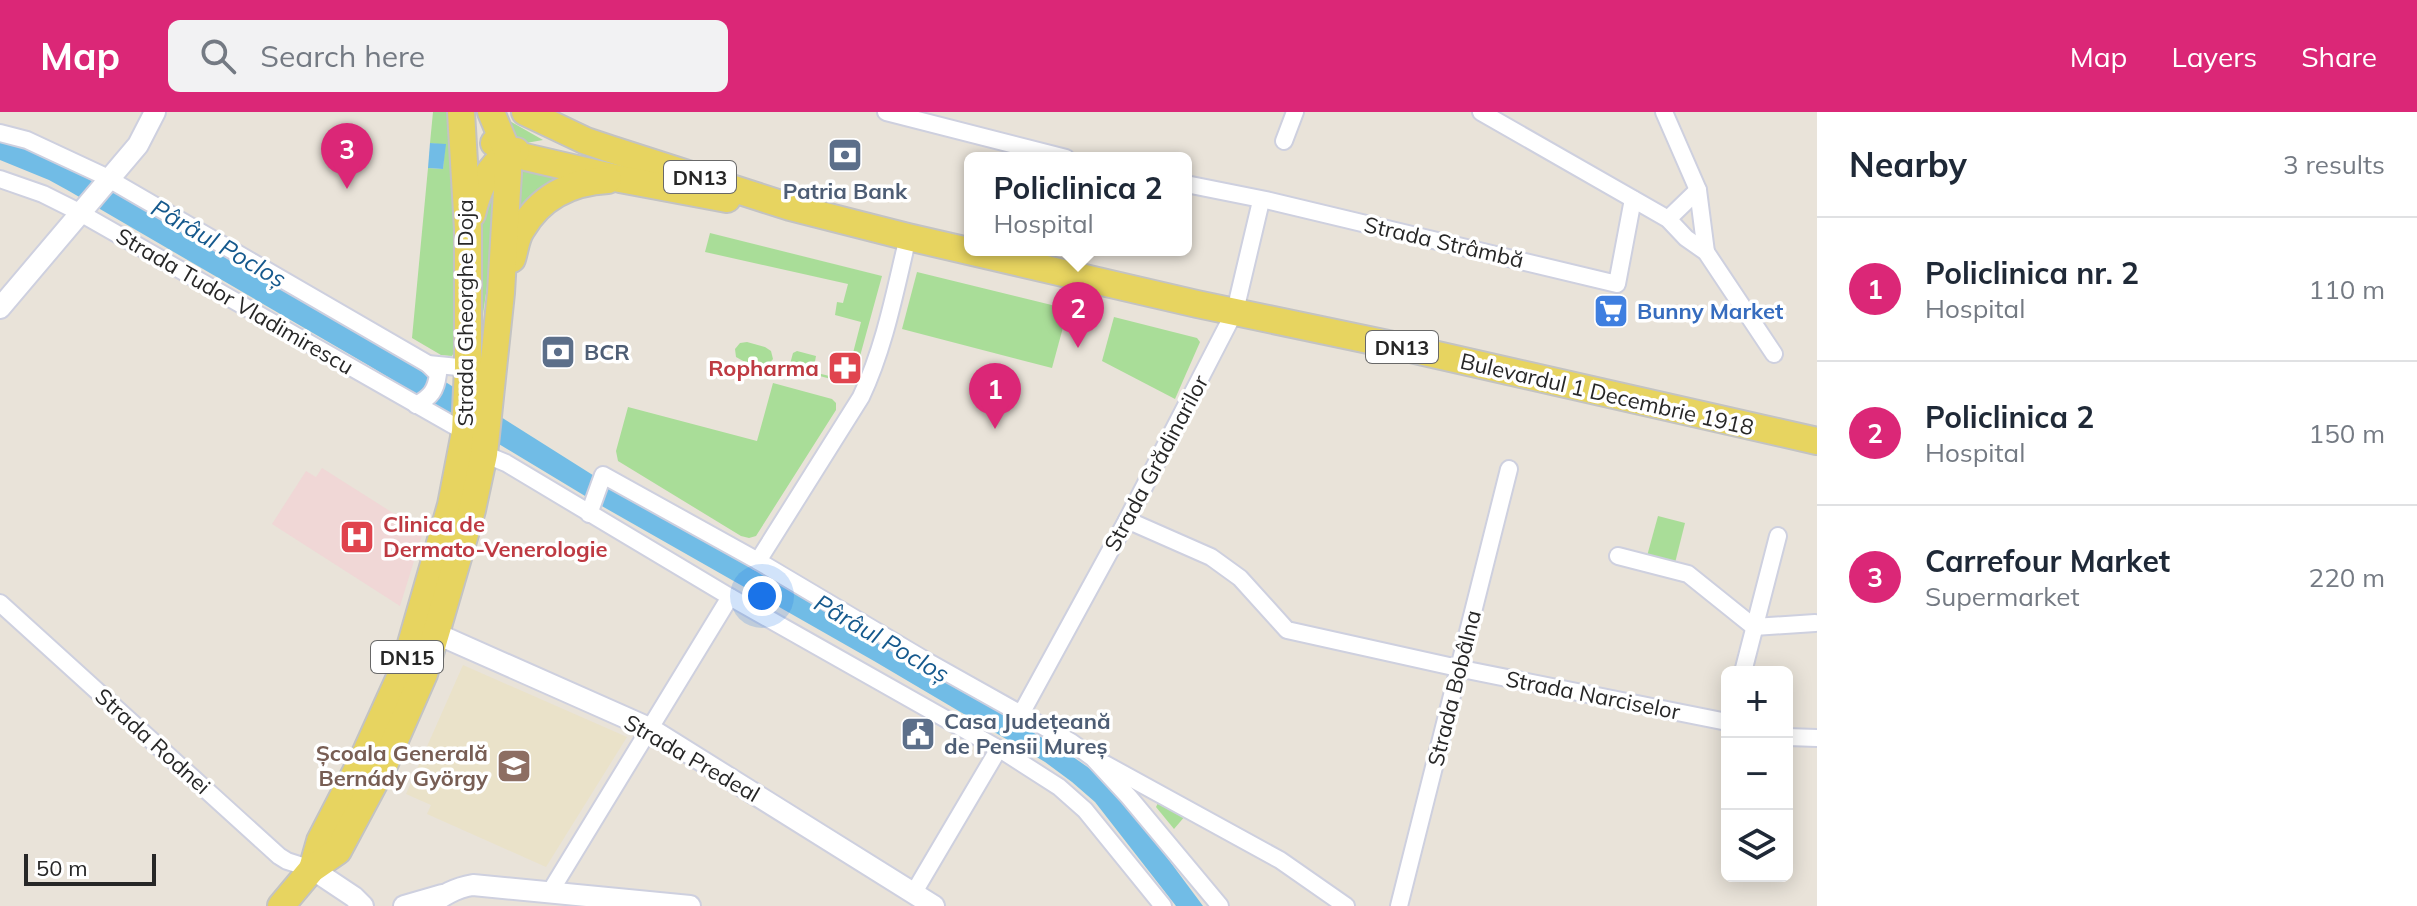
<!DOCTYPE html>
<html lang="en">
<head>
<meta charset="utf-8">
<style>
  :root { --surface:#fff; --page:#f2f2f3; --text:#1f2937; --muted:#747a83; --line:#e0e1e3; --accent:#db2777 }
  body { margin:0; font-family:Mulish,sans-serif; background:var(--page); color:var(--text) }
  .controls { position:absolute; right:24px; bottom:24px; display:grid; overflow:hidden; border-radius:12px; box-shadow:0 4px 20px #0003 }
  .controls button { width:72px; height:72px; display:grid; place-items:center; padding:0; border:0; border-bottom:2px solid var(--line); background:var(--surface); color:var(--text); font:40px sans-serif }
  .scale { position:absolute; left:24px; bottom:20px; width:132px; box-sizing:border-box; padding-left:8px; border:4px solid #272727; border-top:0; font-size:22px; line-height:28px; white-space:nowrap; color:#272727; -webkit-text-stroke:6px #fff; paint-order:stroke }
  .you { position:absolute; left:762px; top:484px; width:28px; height:28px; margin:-20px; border:6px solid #fff; border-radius:50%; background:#1a73e8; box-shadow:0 0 0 12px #1a73e833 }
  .badge { display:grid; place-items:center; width:52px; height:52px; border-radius:50%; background:var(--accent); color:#fff; font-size:26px; font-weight:700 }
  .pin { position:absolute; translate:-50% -66px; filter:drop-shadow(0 2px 4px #0008) }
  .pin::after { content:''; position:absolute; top:42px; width:28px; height:24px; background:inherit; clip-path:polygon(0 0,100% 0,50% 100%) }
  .popup { position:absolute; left:964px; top:40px; width:228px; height:104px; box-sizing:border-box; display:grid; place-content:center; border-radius:12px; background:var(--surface); filter:drop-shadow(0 2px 6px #0005); font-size:26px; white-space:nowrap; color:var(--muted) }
  .popup b { font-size:30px; color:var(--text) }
  .popup::after { content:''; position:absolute; left:50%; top:100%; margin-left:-16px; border:16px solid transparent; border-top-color:var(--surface) }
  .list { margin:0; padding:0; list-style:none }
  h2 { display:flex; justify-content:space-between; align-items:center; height:104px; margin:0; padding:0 32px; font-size:34px }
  h2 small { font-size:26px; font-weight:400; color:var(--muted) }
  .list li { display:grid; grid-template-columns:52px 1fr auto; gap:24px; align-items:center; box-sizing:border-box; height:144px; padding:0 32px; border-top:2px solid var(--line) }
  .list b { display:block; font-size:30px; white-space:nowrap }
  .list p { margin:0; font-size:26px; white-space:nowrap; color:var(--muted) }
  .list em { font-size:26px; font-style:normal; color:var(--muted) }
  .icon { flex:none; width:44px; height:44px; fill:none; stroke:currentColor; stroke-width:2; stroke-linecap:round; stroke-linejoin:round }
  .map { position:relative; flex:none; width:1817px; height:794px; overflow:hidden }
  header { display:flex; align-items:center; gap:48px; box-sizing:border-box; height:112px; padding:0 40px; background:var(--accent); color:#fff }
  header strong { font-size:38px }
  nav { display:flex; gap:44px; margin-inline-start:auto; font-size:28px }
  .search { width:560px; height:72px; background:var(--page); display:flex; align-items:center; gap:20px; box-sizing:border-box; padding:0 28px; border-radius:12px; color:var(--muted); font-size:30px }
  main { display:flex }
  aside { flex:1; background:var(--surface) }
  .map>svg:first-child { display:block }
</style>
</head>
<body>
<header>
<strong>Map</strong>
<div class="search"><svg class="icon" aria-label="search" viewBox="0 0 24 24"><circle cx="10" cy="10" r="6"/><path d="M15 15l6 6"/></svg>Search here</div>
<nav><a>Map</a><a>Layers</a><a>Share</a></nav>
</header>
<main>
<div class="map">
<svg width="1817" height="794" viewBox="0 0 1817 794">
  <rect width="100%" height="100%" fill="#e9e3d9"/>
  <path fill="#eae2c9" d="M463 553 627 625 546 755 427 702 431 693 406 682Z"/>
  <path fill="#f0d7d6" d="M322 356 423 420 400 494 272 412 306 359 316 365Z"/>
  <g fill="#a9dd98">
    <path d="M433 0H449L453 20 459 231 452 244 441 243 412 226 428 56 443 57 445 33 430 31Z"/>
    <path d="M501 4 543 28 509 34Z"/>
    <path d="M519 54 564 67 518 104Z"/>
    <path d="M499 60 493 133 480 223 477 115Z"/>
    <path d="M710 121 882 164 854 266 843 270 792 257 790 252 793 241 797 239 816 244 813 260 846 268 861 210 835 203 837 190 843 191 848 172 705 140Z"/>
    <path d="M917 160 1068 197 1052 256 902 217Z"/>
    <path d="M1114 205 1197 226 1200 230 1175 287 1102 249Z"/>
    <path d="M747 230 765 235 771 239 773 247 768 253C757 254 745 251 736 245L735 237 740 231Z"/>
    <path d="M773 271 832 287 836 291V298L756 424 749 426 741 424 618 349 616 339 628 295 757 329Z"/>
    <path d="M1658 404 1685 411 1675 451 1647 444Z"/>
    <path d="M1159 689 1186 703 1174 717 1156 695Z"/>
  </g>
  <g fill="#71bce6">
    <path d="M0 24 86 60 417 252 607 372 762 459 1066 640 1099 663 1125 689 1203 794H1176L1095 690 1072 670 1045 650 874 549 600 393 368 253 69 79 49 68 0 48Z"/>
    <path d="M430 31 446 32 443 57 428 56Z"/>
  </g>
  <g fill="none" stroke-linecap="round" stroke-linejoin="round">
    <g stroke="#ced0df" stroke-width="20">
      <g id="minor">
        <path d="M886 0 1066 46"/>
        <path d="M1481 0 1668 107 1686 126 1706 140 1774 242"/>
        <path d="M1664 0 1698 78 1706 140"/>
        <path d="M0 21 27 28 102 63 428 252 468 256"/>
        <path d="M1284 29 1295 0"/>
        <path d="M0 67 43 82 75 98 465 320"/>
        <path d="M1186 72 1266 88 1617 172 1633 87"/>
        <path d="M1668 107 1698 78"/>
        <path d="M416 293C431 285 436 278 438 262L428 252"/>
        <path d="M484 342 506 351 730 485 1006 641 1059 675 1085 698 1163 794"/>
        <path d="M589 402 603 363 758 449 930 551 1071 630 1093 646 1129 685 1220 794"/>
        <path d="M1127 408 1211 445 1240 466 1287 518 1467 558 1727 610"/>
        <path d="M1618 444 1688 462 1754 515 1815 511"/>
        <path d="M758 449 861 285C885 234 895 179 908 125"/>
        <path d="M0 491 279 744 287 749 312 757"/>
        <path d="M1743 560 1778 424"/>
        <path d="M1021 602 1127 408 1235 199 1261 89"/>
        <path d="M1787 625 1817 626"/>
        <path d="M1105 652 1280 748 1346 794"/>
        <path d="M550 780 730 485"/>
        <path d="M913 782 998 638"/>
        <path d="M1399 794 1509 357"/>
      </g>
    </g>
    <g stroke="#ced0df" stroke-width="24">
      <g id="tertiary">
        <path d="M0 196 138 33 155 0"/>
        <path d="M437 522 649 616 934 794"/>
        <path d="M312 757 354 785 363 794"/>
        <path d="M404 794 442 783"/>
        <path d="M430 794C443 783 455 776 473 773L690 794"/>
      </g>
    </g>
    <g stroke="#c3c3c3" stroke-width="30">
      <g id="primary">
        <path d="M525 0 586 29 610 37 790 95 908 125 1197 192 1402 235 1817 329"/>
        <path d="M494 31 508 41 620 67 727 87"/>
        <path d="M472 102C478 77 490 48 516 39"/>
        <path d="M512 147C515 138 516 125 522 117 541 84 571 70 608 68"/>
        <path d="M312 757 320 729 365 642 404 556 451 393 465 320 468 256V117L461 0"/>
        <path d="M281 794 312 757 338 739 385 651 424 562 472 398 484 342 501 181 508 61V41L491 0"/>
      </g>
    </g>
    <use href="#minor" stroke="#fff" stroke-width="16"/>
    <use href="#tertiary" stroke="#fff" stroke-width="20"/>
    <use href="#primary" stroke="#e7d460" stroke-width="26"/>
  </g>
  <defs>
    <g id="bank-square" transform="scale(1.8)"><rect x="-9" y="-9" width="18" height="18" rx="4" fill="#5c6f8a" stroke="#fff"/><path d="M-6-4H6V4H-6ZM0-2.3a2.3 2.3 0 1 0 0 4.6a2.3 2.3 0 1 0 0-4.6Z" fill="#fff"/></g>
    <g id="supermarket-square" transform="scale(1.8)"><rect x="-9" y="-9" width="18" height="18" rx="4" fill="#3f7fe0" stroke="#fff"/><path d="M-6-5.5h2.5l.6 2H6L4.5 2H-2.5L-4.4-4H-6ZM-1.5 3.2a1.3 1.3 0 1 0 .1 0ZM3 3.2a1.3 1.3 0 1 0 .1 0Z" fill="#fff"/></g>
    <g id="pharmacy-square" transform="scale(1.8)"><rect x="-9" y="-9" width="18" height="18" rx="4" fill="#e0444e" stroke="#fff"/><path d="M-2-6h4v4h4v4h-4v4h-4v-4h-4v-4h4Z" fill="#fff"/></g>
    <g id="hospital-square" transform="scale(1.8)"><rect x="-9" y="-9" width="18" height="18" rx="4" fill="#e0444e" stroke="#fff"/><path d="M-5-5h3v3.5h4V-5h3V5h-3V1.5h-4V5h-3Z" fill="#fff"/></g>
    <g id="civic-square" transform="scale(1.8)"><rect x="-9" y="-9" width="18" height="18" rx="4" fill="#5c6f8a" stroke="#fff"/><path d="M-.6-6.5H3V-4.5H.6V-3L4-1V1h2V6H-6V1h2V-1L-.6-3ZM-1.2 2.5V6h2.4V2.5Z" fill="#fff"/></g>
    <g id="school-square" transform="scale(1.8)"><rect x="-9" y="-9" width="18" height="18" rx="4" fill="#8d6e63" stroke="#fff"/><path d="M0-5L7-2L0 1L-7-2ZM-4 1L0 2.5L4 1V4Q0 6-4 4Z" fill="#fff"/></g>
  </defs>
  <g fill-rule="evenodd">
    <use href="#bank-square" x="845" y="43"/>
    <use href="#supermarket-square" x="1611" y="199"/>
    <use href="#bank-square" x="558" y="240"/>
    <use href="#pharmacy-square" x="845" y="256"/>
    <use href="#hospital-square" x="357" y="425"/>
    <use href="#civic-square" x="918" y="622"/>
    <use href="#school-square" x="514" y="654"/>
  </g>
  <g text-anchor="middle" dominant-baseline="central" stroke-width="7" stroke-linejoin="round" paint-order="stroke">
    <g fill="#fff" stroke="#686868" stroke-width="2">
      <rect x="664" y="49" width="72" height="32" rx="6"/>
      <rect x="1366" y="219" width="72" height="32" rx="6"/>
      <rect x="371" y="529" width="72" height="32" rx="6"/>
    </g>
    <g font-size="20" font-weight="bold" fill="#272727">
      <text x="700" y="65">DN13</text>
      <text x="1402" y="235">DN13</text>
      <text x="407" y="545">DN15</text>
    </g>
    <g font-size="22" font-weight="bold" fill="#4e5e75" stroke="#fff" text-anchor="start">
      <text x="845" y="79" text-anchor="middle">Patria Bank</text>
      <text x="584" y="240">BCR</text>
      <text x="944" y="609">Casa Județeană<tspan x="944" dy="25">de Pensii Mureș</tspan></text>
    </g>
    <g font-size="22" fill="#272727" stroke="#fff">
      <text transform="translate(1444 130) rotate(13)">Strada Strâmbă</text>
      <text transform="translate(235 189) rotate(30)">Strada Tudor Vladimirescu</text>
      <text transform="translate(465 201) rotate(-90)">Strada Gheorghe Doja</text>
      <text transform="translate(1607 282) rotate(13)">Bulevardul 1 Decembrie 1918</text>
      <text transform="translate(1156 351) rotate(-62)">Strada Grădinarilor</text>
      <text transform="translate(1454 576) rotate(-76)">Strada Bobâlna</text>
      <text transform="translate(1593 583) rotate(11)">Strada Narciselor</text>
      <text transform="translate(153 629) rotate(42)">Strada Rodnei</text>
      <text transform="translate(692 646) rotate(30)">Strada Predeal</text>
    </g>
    <g font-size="22" font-weight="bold" fill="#366cbe" stroke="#fff" text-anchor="start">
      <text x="1637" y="199">Bunny Market</text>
    </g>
    <g font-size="22" font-weight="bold" fill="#be3a42" stroke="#fff" text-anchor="end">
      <text x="819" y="256">Ropharma</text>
      <text x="383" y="412" text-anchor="start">Clinica de<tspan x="383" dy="25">Dermato-Venerologie</tspan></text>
    </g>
    <g font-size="22" font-weight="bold" fill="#785e54" stroke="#fff" text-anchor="end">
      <text x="488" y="641">Școala Generală<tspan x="488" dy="25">Bernády György</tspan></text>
    </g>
    <g font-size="24" font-style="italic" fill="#15598d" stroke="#fff">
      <text transform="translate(219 131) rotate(30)">Pârâul Pocloș</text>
      <text transform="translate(882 526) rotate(30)">Pârâul Pocloș</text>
    </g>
  </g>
</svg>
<div class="controls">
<button>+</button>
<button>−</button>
<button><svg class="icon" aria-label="layers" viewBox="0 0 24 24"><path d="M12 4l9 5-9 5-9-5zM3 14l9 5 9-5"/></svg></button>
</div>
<div class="scale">50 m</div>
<div class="you"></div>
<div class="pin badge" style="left:995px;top:317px">1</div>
<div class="pin badge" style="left:1078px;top:236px">2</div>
<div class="popup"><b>Policlinica 2</b>Hospital</div>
<div class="pin badge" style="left:347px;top:77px">3</div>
</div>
<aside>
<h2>Nearby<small>3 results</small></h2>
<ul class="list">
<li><span class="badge">1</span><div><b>Policlinica nr. 2</b><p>Hospital</p></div><em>110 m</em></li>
<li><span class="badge">2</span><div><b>Policlinica 2</b><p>Hospital</p></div><em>150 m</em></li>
<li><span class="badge">3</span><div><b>Carrefour Market</b><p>Supermarket</p></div><em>220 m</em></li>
</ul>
</aside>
</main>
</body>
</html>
